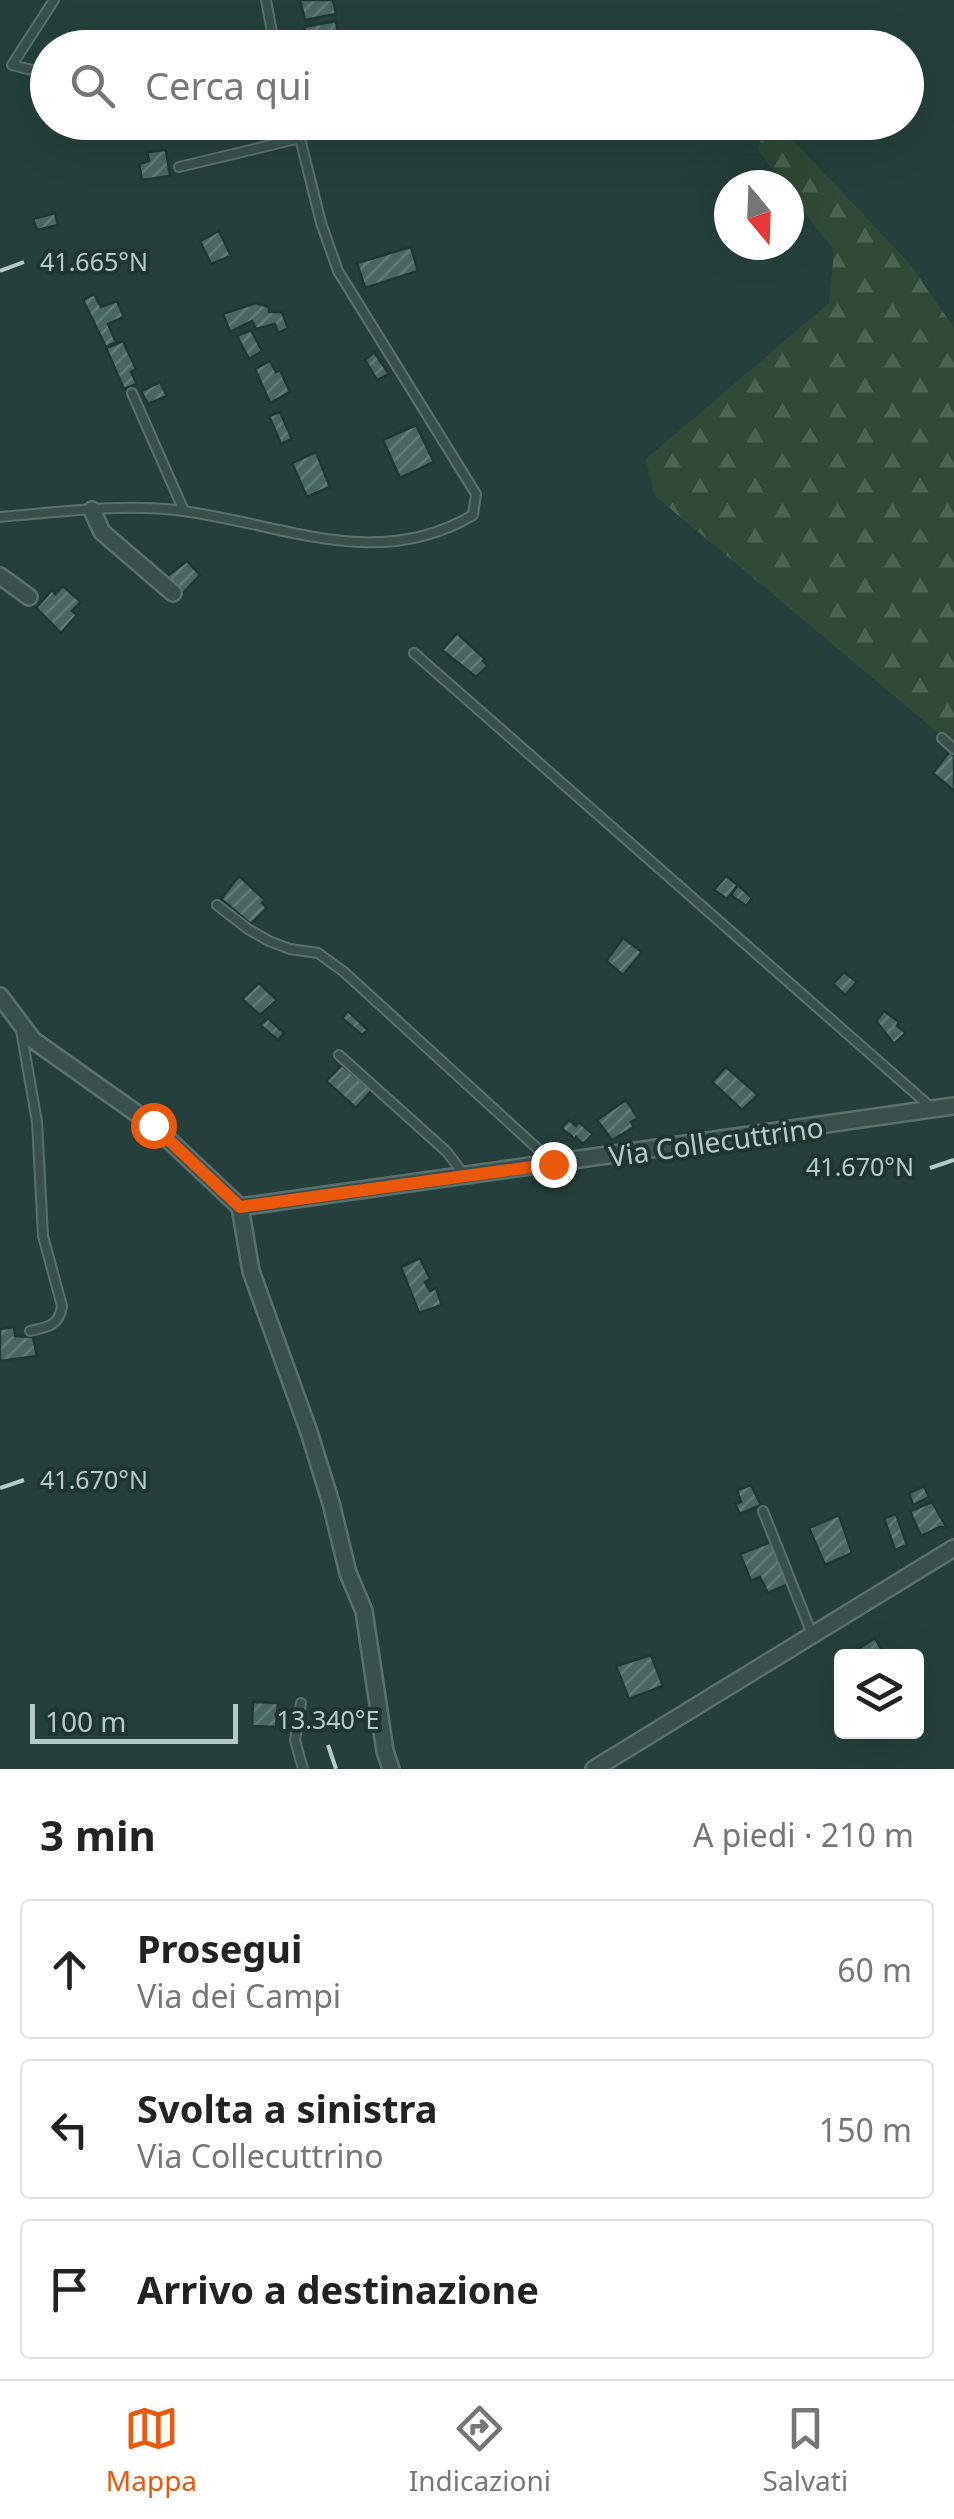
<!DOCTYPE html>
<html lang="it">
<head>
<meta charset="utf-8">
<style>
  :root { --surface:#fff; --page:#f2f2f2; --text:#222; --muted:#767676; --line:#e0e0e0; --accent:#ea580c }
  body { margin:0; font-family:"Noto Sans",sans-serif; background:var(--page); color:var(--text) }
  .controls { position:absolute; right:30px; bottom:30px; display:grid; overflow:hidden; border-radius:10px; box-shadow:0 10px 40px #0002 }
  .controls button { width:90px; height:90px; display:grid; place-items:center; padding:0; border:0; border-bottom:2px solid var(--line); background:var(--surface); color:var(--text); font:50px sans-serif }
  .compass { position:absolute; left:714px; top:170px; width:90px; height:90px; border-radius:50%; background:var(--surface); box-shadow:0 10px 40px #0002; rotate:161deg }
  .scale { position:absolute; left:30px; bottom:25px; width:208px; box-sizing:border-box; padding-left:10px; border:5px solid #b6cbc8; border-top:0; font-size:28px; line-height:35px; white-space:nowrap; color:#b6cbc8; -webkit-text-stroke:8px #1e3532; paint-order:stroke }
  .stop { position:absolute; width:30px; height:30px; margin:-22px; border:8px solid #ea580c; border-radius:50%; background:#fff }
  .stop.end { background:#ea580c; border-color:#fff; box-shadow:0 2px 10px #0008 }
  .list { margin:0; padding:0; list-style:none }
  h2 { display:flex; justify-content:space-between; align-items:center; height:130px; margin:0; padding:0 40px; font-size:42px }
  h2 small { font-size:32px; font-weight:400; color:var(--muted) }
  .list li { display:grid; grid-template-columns:65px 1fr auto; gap:30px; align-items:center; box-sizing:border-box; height:140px; margin:0 20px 20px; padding:0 20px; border:2px solid var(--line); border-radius:10px }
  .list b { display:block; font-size:38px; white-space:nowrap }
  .list p { margin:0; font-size:32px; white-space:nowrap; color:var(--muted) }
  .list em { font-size:32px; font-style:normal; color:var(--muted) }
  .icon { flex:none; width:55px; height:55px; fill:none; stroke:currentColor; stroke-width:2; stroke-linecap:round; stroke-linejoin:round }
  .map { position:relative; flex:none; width:954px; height:1769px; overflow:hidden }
  .search { position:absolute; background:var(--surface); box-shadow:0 10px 40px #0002; left:30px; right:30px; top:30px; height:110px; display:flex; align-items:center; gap:25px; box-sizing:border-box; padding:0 35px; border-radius:55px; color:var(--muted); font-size:38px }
  .sheet { height:610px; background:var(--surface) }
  nav { display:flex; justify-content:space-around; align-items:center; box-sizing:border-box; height:140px; border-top:2px solid var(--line); background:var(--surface); font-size:28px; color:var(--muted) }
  nav a { display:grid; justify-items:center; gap:5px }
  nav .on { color:var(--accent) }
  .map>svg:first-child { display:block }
</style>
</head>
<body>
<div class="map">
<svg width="954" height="1769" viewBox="0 0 954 1769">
  <defs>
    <pattern id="forest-firs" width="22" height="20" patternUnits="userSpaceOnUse" patternTransform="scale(2.5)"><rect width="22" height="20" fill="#304a37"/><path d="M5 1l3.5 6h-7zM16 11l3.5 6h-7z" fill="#4c6352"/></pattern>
    <pattern id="building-hatch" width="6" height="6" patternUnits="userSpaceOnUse" patternTransform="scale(2.5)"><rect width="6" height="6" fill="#4a6663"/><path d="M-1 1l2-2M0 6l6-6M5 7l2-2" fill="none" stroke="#627b78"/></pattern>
  </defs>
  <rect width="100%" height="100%" fill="#25403c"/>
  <path fill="url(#forest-firs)" d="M764 127 790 137 910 264 954 328V746L654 495 646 459 829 303 834 251 789 191V185H784L758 150Z"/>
  <g fill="url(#building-hatch)" stroke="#203734" stroke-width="2.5">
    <path d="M300 0H333L336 14 305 20Z"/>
    <path d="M336 21 339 40 306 46 304 27Z"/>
    <path d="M166 150 170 176 142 180 139 164 149 161 147 152Z"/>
    <path d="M55 213 58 225 37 230 33 219Z"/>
    <path d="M219 231 231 256 211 264 200 241Z"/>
    <path d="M411 247 418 271 365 288 357 263Z"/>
    <path d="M94 294 101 307 117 301 124 317 108 324 116 342 106 347 83 300Z"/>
    <path d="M256 303 269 307V312H282L288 328 278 333 275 324 256 329 252 321 230 332 223 314Z"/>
    <path d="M251 330 262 351 249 359 237 336Z"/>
    <path d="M123 341 136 369 131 372 137 384 124 389 106 348Z"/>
    <path d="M374 352 389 374 377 380 365 360Z"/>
    <path d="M270 361 276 372 280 370 290 392 270 403 255 369Z"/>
    <path d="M160 382 167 396 148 404 141 391Z"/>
    <path d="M280 412 292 439 281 444 269 416Z"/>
    <path d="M416 425 434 462 400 478 383 440Z"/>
    <path d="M316 452 330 487 307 497 292 463Z"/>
    <path d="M187 561 200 575 182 594 167 576Z"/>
    <path d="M63 586 81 602 72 611 77 615 61 633 36 608 52 590 55 594Z"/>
    <path d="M457 633 485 659 483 661 488 666 476 677 442 650Z"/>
    <path d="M950 751 954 756V791L933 773Z"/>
    <path d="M239 876 265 900 262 903 267 908 251 924 221 899Z"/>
    <path d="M726 876 738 885 727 899 714 890Z"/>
    <path d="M738 885 752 898 746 906 731 895Z"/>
    <path d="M623 938 642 952 623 975 606 961Z"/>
    <path d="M844 972 857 982 845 995 833 984Z"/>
    <path d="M259 983 277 1000 260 1015 242 999Z"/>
    <path d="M348 1011 368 1030 362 1035 342 1018Z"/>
    <path d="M884 1011 899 1022 897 1026 906 1033 894 1044 876 1021Z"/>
    <path d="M268 1018 284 1033 278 1040 260 1025Z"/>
    <path d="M342 1065 372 1090 356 1108 326 1081Z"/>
    <path d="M726 1067 758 1095 742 1110 712 1082Z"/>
    <path d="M626 1100 638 1118 631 1122 634 1127 612 1140 597 1120Z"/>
    <path d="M569 1120 576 1126 579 1122 593 1134 583 1144 576 1137 575 1139 561 1128Z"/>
    <path d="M420 1258 430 1279 425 1282 430 1291 436 1288 442 1305 419 1313 401 1267Z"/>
    <path d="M14 1327 15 1336 33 1337 37 1356 0 1361V1329Z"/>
    <path d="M751 1485 761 1505 740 1514 735 1504 741 1502 737 1490Z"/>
    <path d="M924 1486 929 1497 913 1505 909 1493Z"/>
    <path d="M932 1502 947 1528 940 1527 921 1536 910 1511Z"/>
    <path d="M896 1514 907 1545 895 1550 884 1518Z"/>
    <path d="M839 1515 852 1553 825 1565 809 1528Z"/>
    <path d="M771 1542 788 1584 768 1593 760 1577 751 1581 740 1554Z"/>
    <path d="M875 1638 885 1656H854L852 1653Z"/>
    <path d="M651 1655 663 1686 629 1699 616 1666Z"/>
    <path d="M253 1702 278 1703 276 1727 252 1726Z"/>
  </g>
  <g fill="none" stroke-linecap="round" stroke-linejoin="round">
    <g stroke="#5a706d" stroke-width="12">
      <g id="lane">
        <path d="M266 0 275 48"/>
        <path d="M48 74 12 65 54 0"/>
        <path d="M179 167 300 138"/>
        <path d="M132 393 184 511"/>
        <path d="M0 517C61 512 123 503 183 511 282 524 378 572 473 515L476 494 338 271 321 223 296 122"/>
        <path d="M414 653 933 1109"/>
        <path d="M942 738 954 749"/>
        <path d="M217 905 248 929 269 941 290 949 318 953 344 972 550 1160"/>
        <path d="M21 1030 37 1122 43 1236 62 1306C59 1326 48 1327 30 1331"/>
        <path d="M339 1055 447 1152 465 1176"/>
        <path d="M763 1511 812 1634"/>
        <path d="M301 1703 295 1740 303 1769"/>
      </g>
    </g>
    <g stroke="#5a706d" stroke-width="20">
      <g id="street">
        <path d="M92 510 102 532 173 593"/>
        <path d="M0 576 29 597"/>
        <path d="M0 996 33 1040 153 1125 240 1207"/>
        <path d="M240 1207 954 1106"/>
        <path d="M240 1207 251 1271 309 1432 331 1503 348 1573 364 1611 385 1751 391 1769"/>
        <path d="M594 1769 954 1548"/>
      </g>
    </g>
    <use href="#lane" stroke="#3a504d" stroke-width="8"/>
    <use href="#street" stroke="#3a504d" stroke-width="15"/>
  </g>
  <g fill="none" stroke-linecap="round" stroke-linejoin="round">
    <path stroke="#ea580c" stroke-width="12" d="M153 1125 240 1207 553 1164"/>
  </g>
  <path fill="none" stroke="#b6cbc8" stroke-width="4" d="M0 271 24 262M930 1168 954 1160M0 1488 24 1480M328 1745 336 1769"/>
  <g text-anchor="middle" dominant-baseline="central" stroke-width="8" stroke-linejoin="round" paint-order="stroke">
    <g font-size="28" fill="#b6cbc8" stroke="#1e3532">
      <text transform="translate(716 1141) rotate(-8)">Via Collecuttrino</text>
    </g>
  </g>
  <g font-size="25" text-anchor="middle" fill="#b6cbc8" stroke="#1e3532" stroke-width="8" stroke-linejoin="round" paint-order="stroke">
    <text x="94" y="271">41.665°N</text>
    <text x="860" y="1176">41.670°N</text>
    <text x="94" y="1489">41.670°N</text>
    <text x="328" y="1729">13.340°E</text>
  </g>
</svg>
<div class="controls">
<button><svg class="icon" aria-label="layers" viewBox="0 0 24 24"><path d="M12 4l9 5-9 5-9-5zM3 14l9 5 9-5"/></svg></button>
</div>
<svg class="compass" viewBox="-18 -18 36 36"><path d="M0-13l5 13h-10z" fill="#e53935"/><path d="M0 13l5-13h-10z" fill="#767676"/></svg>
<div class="scale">100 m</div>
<div class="stop" style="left:153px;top:1125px"></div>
<div class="stop end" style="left:553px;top:1164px"></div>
<div class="search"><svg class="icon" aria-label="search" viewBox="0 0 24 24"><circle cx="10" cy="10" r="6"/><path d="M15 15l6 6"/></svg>Cerca qui</div>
</div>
<section class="sheet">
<h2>3 min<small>A piedi · 210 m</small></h2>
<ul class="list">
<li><svg class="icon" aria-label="ahead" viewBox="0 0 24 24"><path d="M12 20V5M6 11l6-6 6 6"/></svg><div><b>Prosegui</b><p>Via dei Campi</p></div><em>60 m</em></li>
<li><svg class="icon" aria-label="left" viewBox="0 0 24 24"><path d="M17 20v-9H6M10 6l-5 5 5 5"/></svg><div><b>Svolta a sinistra</b><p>Via Collecuttrino</p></div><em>150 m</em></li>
<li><svg class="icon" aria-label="arrive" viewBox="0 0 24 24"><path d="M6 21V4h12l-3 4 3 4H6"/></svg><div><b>Arrivo a destinazione</b></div></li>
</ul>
</section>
<nav>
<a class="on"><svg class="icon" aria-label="map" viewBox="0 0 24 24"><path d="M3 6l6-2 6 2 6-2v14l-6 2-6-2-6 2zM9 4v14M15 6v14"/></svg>Mappa</a>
<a><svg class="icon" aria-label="directions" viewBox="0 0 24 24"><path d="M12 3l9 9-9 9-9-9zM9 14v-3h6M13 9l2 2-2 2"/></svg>Indicazioni</a>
<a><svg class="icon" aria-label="saved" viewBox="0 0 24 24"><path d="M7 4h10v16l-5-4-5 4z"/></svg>Salvati</a>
</nav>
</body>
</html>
